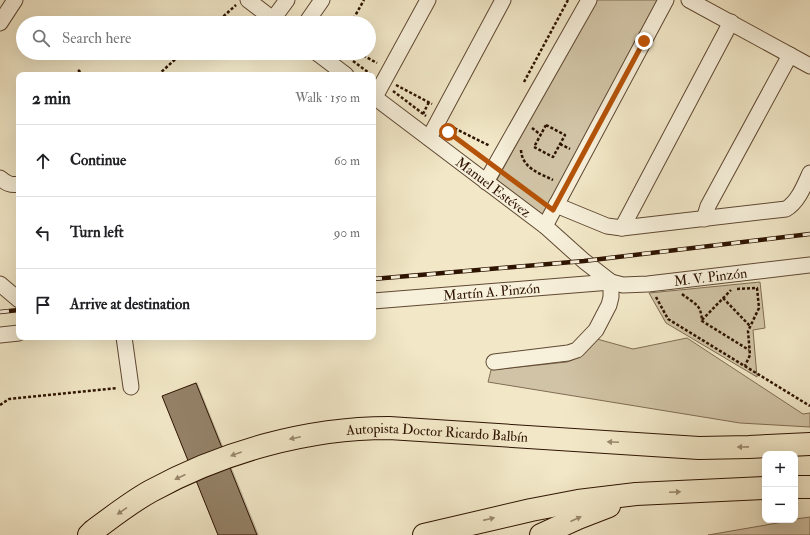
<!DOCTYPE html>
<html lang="en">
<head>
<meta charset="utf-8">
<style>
  :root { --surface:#fff; --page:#f6f6f6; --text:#202124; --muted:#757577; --line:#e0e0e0 }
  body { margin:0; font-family:"IM FELL Double Pica",serif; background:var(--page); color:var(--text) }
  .controls { position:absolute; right:12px; bottom:12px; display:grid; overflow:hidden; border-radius:8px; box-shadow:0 4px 16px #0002 }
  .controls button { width:36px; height:36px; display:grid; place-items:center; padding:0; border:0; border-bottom:1px solid var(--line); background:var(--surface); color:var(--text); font:20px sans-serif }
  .stop { position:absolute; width:12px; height:12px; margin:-9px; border:3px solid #b45309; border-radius:50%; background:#fff }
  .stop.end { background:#b45309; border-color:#fff; box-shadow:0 1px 4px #0008 }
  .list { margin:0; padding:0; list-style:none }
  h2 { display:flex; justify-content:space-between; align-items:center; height:52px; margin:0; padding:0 16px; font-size:17px }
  h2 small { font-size:13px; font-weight:400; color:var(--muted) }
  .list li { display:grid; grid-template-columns:26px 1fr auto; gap:12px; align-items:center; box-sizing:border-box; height:72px; padding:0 16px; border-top:1px solid var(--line) }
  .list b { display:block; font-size:15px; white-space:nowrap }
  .list em { font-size:13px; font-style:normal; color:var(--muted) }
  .icon { flex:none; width:22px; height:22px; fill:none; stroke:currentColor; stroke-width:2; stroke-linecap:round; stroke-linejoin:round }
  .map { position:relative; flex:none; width:810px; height:535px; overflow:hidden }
  .search { position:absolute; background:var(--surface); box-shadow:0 4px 16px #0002; left:16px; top:16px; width:360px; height:44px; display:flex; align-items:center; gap:10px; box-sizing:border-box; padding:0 14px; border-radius:22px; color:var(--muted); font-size:15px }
  .panel { position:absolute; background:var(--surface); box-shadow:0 4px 16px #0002; left:16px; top:72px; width:360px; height:268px; border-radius:8px }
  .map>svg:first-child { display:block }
</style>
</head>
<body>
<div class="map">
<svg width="810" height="535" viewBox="0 0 810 535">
  <rect width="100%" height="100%" fill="#f2e8c8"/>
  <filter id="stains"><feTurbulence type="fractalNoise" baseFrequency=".005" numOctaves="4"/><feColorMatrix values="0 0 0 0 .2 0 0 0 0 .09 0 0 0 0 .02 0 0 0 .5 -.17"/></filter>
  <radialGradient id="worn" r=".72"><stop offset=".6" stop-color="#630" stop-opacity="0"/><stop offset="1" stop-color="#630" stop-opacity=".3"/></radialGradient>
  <g fill="#d1c4a6" stroke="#806c53">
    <path d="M594 0H659L543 215 497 180Z"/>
    <path d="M760 282 765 328 753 330 757 377 666 323 649 293Z"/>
    <path d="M687 338 803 414 810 413V427L740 423 488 382 491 370 567 362C582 357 587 351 597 339L633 349Z"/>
    <path d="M810 517V535H708L795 520 796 519Z"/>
  </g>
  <path fill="#0003" d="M197 382 259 535H220L165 395Z"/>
  <path fill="#948268" stroke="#2e1300" d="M196 383 257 535H218L162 396Z"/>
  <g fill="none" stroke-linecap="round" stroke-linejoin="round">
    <g stroke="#5f4832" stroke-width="17">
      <g id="minor">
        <path d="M248 0 278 23"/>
        <path d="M689 0 810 66"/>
        <path d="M273 19 287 0"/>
        <path d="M0 23 15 0"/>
        <path d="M306 23 322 0"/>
        <path d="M317 53 346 75"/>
        <path id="s1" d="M373 96 545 226 584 261 611 282"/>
        <path d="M375 97 428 0"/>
        <path d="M429 138 503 0"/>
        <path d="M0 178C6 183 11 186 19 184"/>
        <path d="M486 182 589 0"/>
        <path d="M556 205 607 226 622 228 786 209C798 202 804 186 810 173"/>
        <path d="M704 219 708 206 790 55"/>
        <path d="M545 226 666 0"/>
        <path d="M622 228 731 22"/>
        <path d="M0 284 19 300"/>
        <path id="s2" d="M373 301 611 282 623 285 648 284 810 265"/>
        <path d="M0 335 19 333"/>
        <path d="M124 337 131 387"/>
        <path d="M494 362 568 353 577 350 596 330 609 305 611 297V282"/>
      </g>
    </g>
    <g stroke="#2e1300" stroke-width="24">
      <g id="motorway">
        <path d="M795 487H810"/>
        <path id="s3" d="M89 535 93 531C112 517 131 502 151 491 222 452 307 428 389 428L699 448 749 447 810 444"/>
        <path d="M424 535 531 510 578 501 636 494 765 488"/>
        <path d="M541 535 578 518 609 506"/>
      </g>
    </g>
    <g stroke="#2e1300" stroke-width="2.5" stroke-dasharray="3 2" stroke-linecap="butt">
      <path d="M216 23 236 5"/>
      <path d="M351 23 364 0"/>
      <path d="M343 53 348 56"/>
      <path d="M359 53 377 63"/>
      <path d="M353 61 372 75"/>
      <path d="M78 70 84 75"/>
      <path d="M158 75 182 53"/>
      <path d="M524 82 568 0"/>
      <path d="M396 85 432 104"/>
      <path d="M393 91 426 116"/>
      <path d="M423 114 429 102"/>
      <path d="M546 125 565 135 553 157 534 147Z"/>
      <path d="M450 126 490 146"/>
      <path d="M532 128 541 135"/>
      <path d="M448 132 483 159"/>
      <path d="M560 144 570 149"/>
      <path d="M521 150C522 168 539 173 553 180"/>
      <path d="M505 175 543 203"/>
      <path d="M737 289 757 288 759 308 748 331 750 355 745 366"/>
      <path d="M682 294C694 304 701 303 702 321L749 350"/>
      <path d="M656 297 668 319 810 406"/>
      <path d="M723 298 750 326"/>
      <path d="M702 320 731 290"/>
      <path d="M0 405 9 399 117 388"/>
    </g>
    <use href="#minor" stroke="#f7f0db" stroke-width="15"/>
    <use href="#motorway" stroke="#f2e8c8" stroke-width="22"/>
    <g stroke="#2e1300" stroke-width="4.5">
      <g id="rail">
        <path d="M373 279 584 261 810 234"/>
        <path d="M0 312 19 310"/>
      </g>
    </g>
    <use href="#rail" stroke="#f7f0db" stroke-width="3" stroke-dasharray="9" stroke-linecap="butt"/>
  </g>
  <defs><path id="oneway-solid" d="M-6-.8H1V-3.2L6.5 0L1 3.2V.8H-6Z"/></defs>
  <g fill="#9a886e">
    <use href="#oneway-solid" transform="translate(295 438) rotate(168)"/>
    <use href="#oneway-solid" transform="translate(613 442) rotate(-177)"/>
    <use href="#oneway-solid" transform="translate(743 447) rotate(179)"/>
    <use href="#oneway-solid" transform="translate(236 454) rotate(160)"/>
    <use href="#oneway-solid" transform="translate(180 477) rotate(155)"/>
    <use href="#oneway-solid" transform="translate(675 492) rotate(-2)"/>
    <use href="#oneway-solid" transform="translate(122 511) rotate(146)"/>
    <use href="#oneway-solid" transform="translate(489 519) rotate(-13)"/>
    <use href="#oneway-solid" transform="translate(576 519) rotate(-24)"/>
  </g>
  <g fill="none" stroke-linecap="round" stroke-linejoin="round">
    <path stroke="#b45309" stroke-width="5" d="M448 132 553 210 644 41"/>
  </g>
  <g text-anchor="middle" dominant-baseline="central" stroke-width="4" stroke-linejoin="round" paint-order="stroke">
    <g font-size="14" fill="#2e1300" stroke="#f7f0db">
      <text stroke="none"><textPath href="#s1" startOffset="151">Manuel Estévez</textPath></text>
      <text stroke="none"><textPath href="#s2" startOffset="339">M. V. Pinzón</textPath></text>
      <text stroke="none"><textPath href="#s2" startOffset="119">Martín A. Pinzón</textPath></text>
      <text stroke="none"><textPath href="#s3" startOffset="373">Autopista Doctor Ricardo Balbín</textPath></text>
    </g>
  </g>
  <rect width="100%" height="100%" filter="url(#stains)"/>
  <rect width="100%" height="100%" fill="url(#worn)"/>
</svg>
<div class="controls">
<button>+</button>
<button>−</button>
</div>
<div class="stop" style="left:448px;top:132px"></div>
<div class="stop end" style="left:644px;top:41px"></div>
<div class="search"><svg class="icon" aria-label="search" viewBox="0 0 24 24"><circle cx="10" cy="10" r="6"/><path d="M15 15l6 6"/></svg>Search here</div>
<section class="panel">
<h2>2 min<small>Walk · 150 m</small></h2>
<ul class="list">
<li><svg class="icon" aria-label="ahead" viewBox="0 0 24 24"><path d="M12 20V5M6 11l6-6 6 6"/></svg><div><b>Continue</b></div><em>60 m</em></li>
<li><svg class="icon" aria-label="left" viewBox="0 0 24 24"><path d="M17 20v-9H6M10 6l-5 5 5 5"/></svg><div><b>Turn left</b></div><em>90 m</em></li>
<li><svg class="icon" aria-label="arrive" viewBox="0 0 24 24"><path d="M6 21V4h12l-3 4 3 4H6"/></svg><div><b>Arrive at destination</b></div></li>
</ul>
</section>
</div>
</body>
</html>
